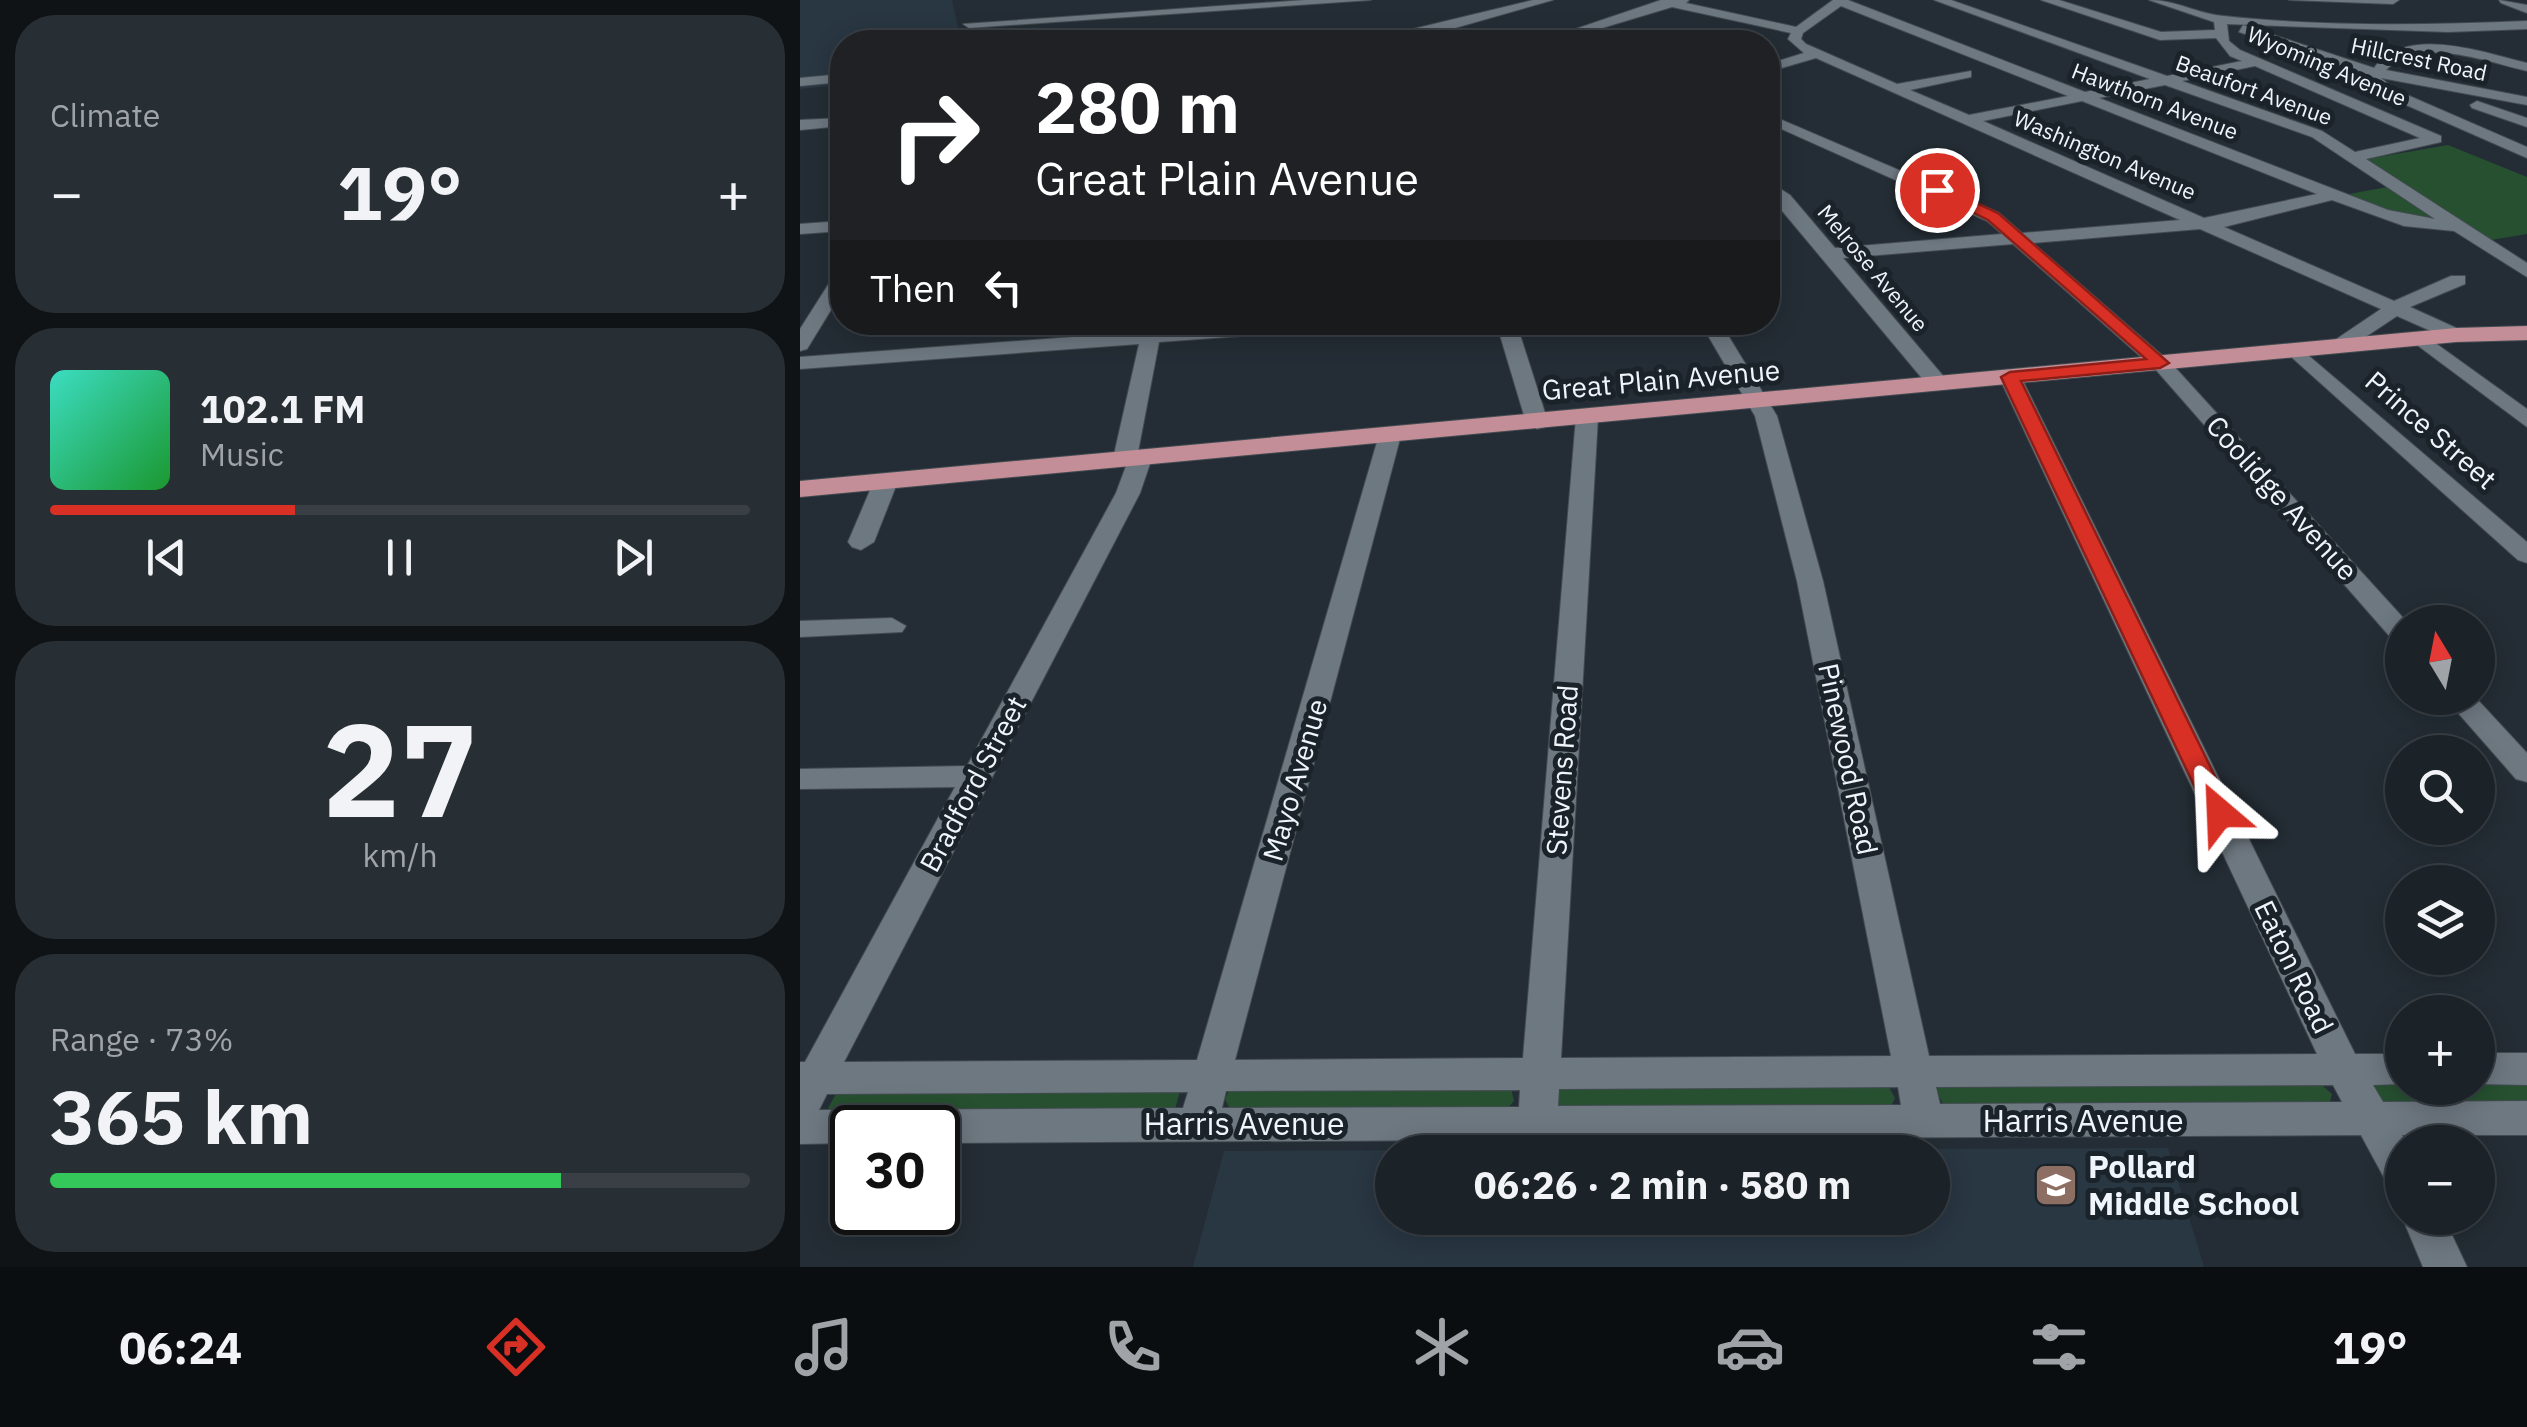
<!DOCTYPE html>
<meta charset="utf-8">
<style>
:root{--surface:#1b2228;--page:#282f34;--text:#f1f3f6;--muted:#a0a4a8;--line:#393f45;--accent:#d93025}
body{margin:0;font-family:"IBM Plex Sans",sans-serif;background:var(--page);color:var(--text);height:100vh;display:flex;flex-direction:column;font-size:38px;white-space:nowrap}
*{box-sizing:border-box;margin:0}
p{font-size:32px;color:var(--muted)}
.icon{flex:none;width:55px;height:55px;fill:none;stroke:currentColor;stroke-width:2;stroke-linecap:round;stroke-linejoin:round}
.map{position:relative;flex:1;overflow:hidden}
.side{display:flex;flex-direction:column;gap:15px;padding:15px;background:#0f1316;width:800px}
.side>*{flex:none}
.top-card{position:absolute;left:30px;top:30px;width:950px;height:305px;border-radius:40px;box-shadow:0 5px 25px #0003,0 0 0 2px var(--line);background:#202124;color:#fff;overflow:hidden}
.needle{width:65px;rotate:350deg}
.tools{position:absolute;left:1585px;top:605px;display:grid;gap:20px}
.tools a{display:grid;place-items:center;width:110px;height:110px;border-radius:50%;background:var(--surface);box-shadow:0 5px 25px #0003,0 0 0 2px var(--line);font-size:50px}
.speed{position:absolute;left:30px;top:1105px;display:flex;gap:20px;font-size:50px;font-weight:700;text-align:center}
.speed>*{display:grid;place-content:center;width:130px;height:130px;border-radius:50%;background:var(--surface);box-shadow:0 5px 25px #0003,0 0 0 2px var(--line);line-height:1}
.speed .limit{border:5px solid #111;border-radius:15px;background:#fff;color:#111}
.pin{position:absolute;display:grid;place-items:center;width:85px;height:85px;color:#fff;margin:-42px;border:5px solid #fff;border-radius:50%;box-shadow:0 2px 10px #0007}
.me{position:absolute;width:110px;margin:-55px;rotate:334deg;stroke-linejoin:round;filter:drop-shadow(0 0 8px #0008)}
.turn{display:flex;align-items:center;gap:35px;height:210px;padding:0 40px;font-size:45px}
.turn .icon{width:130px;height:130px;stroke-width:2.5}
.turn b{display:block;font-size:70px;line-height:85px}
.then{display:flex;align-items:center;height:95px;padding:0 40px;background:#0003;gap:20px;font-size:38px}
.big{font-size:75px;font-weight:700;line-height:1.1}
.side .card{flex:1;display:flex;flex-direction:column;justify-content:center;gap:15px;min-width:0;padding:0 35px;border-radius:40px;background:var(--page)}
.side .dial{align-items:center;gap:0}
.dial b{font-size:130px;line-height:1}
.song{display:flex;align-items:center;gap:30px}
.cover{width:120px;height:120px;border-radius:15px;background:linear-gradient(135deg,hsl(170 70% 55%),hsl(130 70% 35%))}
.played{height:10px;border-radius:5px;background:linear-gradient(90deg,var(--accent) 35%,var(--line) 35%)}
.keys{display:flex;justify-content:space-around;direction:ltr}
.heat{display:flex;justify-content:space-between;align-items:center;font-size:55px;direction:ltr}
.charge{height:15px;border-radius:8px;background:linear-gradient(90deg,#34c759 73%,var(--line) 0)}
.trip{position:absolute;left:575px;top:1135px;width:575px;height:100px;border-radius:50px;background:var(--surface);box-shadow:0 5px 25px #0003,0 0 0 2px var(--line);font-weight:700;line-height:100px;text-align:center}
.tab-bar{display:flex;height:160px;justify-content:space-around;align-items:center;background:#0b0e10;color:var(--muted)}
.tab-bar .icon{width:70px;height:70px}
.tab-bar .current{color:var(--accent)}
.tab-bar b{font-size:45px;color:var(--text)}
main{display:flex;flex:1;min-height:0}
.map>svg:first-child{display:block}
.built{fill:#293743;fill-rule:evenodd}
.green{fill:#265030}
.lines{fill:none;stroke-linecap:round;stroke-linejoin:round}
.minor-casing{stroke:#434b51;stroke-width:2}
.major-casing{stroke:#434b51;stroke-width:2}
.minor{fill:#6e7881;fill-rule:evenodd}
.major{fill:#c38e97;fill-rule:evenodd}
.route{fill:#d93025;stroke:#8d1f18;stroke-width:2.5}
.labels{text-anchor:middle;stroke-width:10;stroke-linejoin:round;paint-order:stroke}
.far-street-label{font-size:22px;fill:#eff5fa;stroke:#1b232a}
.street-label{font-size:28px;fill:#eff5fa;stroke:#1b232a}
.near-street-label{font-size:32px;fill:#eff5fa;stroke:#1b232a}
.near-poi-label{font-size:32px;font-weight:bold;fill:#eff5fa;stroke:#1b232a;text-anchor:start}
</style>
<main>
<section class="side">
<div class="card"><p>Climate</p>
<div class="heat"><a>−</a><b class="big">19°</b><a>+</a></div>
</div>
<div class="card">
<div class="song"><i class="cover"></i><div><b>102.1 FM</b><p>Music</p></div></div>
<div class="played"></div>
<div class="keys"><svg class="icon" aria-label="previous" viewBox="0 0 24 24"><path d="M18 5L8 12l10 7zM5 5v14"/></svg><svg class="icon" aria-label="pause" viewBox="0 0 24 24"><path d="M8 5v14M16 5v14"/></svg><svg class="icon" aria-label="next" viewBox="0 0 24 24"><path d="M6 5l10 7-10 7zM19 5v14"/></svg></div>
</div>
<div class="card dial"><b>27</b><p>km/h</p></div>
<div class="card"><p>Range · 73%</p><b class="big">365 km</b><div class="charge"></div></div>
</section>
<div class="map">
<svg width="1727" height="1267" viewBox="0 0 1727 1267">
<rect width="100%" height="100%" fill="#242d35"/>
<path class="built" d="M0,0H152L161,42H42V85L0,89Z
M1368,1148L1404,1267H393L424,1151ZM592,1152H1132V1218H592Z"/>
<path class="green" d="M1648,145L1727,177V234L1691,240L1567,159Z
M1587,187L1592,190L1645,222L1611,220L1544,195Z
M1678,1079H1727V1107L1583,1105L1570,1082L1602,1080V1088H1678Z
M1517,1081L1532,1094L1529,1106L1143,1104L1136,1090L1142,1084Z
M760,1087H1089L1095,1098L1090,1108H761L755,1101Z
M711,1088L714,1101L704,1112L431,1111L425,1099L429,1090Z
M380,1091L375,1109L30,1111L28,1108L36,1094Z"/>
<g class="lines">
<g class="minor-casing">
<path id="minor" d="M505,0H571L169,28L163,24Z
M733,0H753L613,40L559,42Z
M861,0H889L886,3L996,27L1033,0H1048L1285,92L1350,79L1134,0H1151L1367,76L1442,61L1430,56L1416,38L1360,40L1241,0H1259L1361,32L1415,30L1414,22L1349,0C1376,0 1398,14 1424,16C1523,27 1628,25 1727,21V29L1648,32L1427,24L1429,41L1440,50L1641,136V142L1566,159L1727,263V277L1654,231L1604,226L1532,200L1424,227L1594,301L1651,276H1665V284L1610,307L1663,331V339H1649L1597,316L1546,350H1532V342L1581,309L1400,229L1233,243L1371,363L1607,622H1602V641L1592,639L1357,371L1213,244L1043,258L1150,384L1147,389H1131L968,194V181L990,195L1035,248L1202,234L1187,221L968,123V114L1199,213L1222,233L1380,220L1016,58L968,72V64L1004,53L988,39L991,33L872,7L799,29L839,42L785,34L755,42H737ZM1041,6L1268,96L1169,115L1110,90L1171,77V71L1097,84L1006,44L1001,39L1003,33ZM1455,66L1620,138L1555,152L1522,131L1382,81ZM1365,85L1512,137L1635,219L1588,210L1299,98ZM1282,101L1517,194L1404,218L1183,121Z
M1489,0H1599L1593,4Z
M1699,0L1727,5V13L1701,3Z
M1443,25L1574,68C1606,24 1684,53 1727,63V71C1687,62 1619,35 1586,70L1727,97V105L1581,78L1598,91L1727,147V158L1588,97L1568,82L1569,75L1439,32Z
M409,37L501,38L507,42H404Z
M42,74V82L0,86V78Z
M1677,101L1727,118V127L1672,108L1670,105Z
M42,118V126L0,130V120Z
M42,221V231L0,234V224Z
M42,272V292L7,349L0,351V329L35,274Z
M343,322H363L362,330L464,322H561L551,328L359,342L338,452L352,458L340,493L44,1062L397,1060L579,435L590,428L601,435L435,1060L723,1058L776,417L787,410L798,417L761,1058L1091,1056L997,581L955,416L900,322H920L977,416L1023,581L1129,1056L1517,1054L1199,377L1210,371L1221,377L1555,1054H1602V1084L1573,1085L1583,1102L1727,1101V1135H1602L1606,1142H1602V1190L1588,1185L1561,1135L138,1143V1128H52V1143L0,1144V1062H5L155,787L0,789V769L167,766L316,493L326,466L313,459L339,344L0,369V357L341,332ZM1533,1085L1542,1102L1140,1104L1136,1087ZM1098,1087L1101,1105L758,1106L759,1089ZM720,1090L719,1107L422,1108L426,1091ZM388,1092L383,1108L19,1110L27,1094Z
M696,322H716L748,422L745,427L737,429L726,422Z
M1620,332L1727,409V427L1613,342V334Z
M1495,344L1727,542V563L1718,560L1488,354V346Z
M86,474L98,481L74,542L61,550L52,547L48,542L74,481Z
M92,618L106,626L102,632L0,637V621Z
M1645,698H1676L1727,753V782L1716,779Z
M1678,1053H1727V1085L1678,1084Z
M1602,1217L1644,1218L1667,1267H1623Z"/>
</g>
<g class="major-casing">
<path id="major" d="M1727,326V340L1656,342L0,497V481L1656,328Z"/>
</g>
<use href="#minor" class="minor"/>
<use href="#major" class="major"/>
</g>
<path class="route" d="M1132,187H1142L1198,213L1369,363L1360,368L1221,381L1433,813L1430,819L1420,822L1407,813L1201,377L1210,372L1346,359L1188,220L1132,192Z"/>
<defs>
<g id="school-square" transform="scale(2.25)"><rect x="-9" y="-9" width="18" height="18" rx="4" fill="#8d6e63" stroke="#1b232a"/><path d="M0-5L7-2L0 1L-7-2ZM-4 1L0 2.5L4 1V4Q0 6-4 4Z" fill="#fff"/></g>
</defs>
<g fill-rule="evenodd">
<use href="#school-square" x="1256" y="1185"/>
</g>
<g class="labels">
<g class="far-street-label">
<text transform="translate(1619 59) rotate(12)" y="8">Hillcrest Road</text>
<text transform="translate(1527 66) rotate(23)" y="8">Wyoming Avenue</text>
<text transform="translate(1454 90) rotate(20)" y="8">Beaufort Avenue</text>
<text transform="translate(1355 101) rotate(21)" y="8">Hawthorn Avenue</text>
<text transform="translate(1305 155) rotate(23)" y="8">Washington Avenue</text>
<text transform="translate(1073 268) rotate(50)" y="8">Melrose Avenue</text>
</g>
<g class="street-label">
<text transform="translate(861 380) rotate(-5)" y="10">Great Plain Avenue</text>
<text transform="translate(1631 430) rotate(41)" y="10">Prince Street</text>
<text transform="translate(1482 498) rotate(48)" y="10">Coolidge Avenue</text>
<text transform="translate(1048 759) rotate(78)" y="10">Pinewood Road</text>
<text transform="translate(762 770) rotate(-86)" y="10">Stevens Road</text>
<text transform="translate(495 780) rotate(-74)" y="10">Mayo Avenue</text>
<text transform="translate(173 784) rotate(-62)" y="10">Bradford Street</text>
<text transform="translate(1494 967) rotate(64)" y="10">Eaton Road</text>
</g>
<g class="near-street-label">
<text x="1283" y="1132">Harris Avenue</text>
<text x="444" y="1135">Harris Avenue</text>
</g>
<g class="near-poi-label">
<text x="1288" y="1178">Pollard<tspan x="1288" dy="37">Middle School</tspan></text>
</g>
</g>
</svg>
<div class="tools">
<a><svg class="needle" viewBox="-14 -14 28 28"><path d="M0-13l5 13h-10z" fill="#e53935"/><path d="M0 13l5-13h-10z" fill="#a0a4a8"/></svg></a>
<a><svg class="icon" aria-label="search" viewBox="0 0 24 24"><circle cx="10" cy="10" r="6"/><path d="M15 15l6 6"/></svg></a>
<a><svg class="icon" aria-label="layers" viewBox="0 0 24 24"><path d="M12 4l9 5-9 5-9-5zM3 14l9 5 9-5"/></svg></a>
<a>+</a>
<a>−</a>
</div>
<div class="speed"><div class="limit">30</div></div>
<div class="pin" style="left:1137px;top:190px;background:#d93025"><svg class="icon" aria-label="arrive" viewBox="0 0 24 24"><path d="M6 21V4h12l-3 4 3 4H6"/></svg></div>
<svg class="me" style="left:1420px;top:813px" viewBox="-20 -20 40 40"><path d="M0-17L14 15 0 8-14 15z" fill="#d93025" stroke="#fff" stroke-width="4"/></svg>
<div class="trip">06:26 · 2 min · 580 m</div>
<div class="top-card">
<div class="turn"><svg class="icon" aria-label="right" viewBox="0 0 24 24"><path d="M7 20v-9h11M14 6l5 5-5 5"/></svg><div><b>280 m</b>Great Plain Avenue</div></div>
<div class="then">Then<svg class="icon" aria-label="left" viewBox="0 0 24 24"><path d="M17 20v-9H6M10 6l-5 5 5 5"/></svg></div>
</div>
</div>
</main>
<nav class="tab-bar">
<b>06:24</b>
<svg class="icon current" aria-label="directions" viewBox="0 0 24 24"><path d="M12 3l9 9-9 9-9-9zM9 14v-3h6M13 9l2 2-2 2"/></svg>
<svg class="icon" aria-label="music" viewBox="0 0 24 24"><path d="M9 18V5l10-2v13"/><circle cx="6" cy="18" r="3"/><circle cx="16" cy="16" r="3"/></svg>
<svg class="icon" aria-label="phone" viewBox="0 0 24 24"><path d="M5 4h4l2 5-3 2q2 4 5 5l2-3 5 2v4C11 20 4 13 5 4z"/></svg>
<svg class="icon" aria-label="climate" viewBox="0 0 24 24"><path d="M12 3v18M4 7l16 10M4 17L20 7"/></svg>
<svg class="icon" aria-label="car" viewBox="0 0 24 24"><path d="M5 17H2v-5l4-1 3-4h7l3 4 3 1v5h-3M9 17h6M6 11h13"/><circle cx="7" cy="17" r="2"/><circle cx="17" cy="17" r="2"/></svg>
<svg class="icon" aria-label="filters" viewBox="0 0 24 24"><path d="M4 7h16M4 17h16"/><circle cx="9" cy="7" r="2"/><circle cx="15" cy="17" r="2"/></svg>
<b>19°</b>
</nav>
